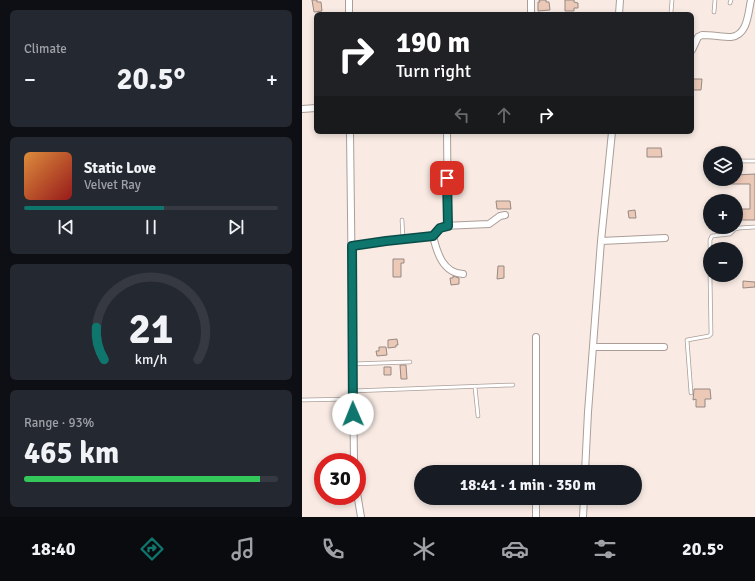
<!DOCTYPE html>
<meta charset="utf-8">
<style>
:root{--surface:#171b24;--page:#242831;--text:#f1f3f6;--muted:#9ea1a6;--line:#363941;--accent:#0f766e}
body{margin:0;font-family:Signika,sans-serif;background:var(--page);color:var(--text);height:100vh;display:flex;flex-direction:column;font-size:15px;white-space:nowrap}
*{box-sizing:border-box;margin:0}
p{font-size:13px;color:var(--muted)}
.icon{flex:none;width:22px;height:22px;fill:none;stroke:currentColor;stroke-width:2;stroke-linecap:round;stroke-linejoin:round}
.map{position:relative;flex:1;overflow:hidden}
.details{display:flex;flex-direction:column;gap:10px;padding:10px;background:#0d0f14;width:302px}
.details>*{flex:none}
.banner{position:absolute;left:12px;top:12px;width:380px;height:122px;border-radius:6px;box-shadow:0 2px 6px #0003;background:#202124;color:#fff;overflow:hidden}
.fabs{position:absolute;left:401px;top:146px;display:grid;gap:8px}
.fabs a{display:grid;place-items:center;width:40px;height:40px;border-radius:50%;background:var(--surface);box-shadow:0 2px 6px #0003;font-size:20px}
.speed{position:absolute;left:12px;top:453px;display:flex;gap:8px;font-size:20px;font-weight:700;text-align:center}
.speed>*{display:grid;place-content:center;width:52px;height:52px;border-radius:50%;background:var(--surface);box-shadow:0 2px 6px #0003;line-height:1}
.speed .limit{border:6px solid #d22;background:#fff;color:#111}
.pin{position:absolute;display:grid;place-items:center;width:34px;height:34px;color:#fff;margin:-17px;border-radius:8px;box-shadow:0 2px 6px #0006}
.me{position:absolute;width:44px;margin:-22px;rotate:359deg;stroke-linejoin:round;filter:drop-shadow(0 0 3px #0008)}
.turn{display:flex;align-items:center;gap:14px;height:84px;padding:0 16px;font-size:18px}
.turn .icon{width:52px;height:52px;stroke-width:2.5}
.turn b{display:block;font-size:28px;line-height:34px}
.lanes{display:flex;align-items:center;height:38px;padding:0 16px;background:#0003;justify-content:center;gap:20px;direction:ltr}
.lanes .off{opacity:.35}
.big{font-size:30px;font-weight:800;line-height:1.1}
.details .tile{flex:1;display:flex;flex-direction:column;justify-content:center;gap:6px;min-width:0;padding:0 14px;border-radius:6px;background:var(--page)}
.details .dial{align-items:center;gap:0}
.dial svg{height:104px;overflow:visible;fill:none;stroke:var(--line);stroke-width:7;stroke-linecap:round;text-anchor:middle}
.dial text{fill:var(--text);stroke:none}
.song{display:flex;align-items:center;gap:12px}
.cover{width:48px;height:48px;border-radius:6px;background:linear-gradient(135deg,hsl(30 70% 55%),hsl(0 70% 35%))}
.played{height:4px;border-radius:2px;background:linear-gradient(90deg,var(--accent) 55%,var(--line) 55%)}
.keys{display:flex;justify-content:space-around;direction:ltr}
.heat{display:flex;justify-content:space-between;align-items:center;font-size:22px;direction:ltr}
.charge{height:6px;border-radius:3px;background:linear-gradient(90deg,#34c759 93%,var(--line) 0)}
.trip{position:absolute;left:112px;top:465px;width:228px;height:40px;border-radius:20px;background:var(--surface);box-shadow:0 2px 6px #0003;font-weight:800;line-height:40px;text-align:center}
.menu{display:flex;height:64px;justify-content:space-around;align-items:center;background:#090b0e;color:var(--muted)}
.menu .icon{width:28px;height:28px}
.menu .current{color:var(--accent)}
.menu b{font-size:18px;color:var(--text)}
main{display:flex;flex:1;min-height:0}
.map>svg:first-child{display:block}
.building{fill:#ecc8b7;stroke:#968983}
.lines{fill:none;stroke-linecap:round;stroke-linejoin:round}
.lane-casing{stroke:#ab9e98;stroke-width:4.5}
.street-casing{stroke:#ab9e98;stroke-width:8}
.lane{stroke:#fff;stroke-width:3}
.street{stroke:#fff;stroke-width:6}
.route-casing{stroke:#0a4d48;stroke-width:10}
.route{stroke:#0f766e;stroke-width:7}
</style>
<main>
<section class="details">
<div class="tile"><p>Climate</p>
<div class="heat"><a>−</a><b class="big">20.5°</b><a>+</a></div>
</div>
<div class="tile">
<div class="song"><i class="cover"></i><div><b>Static Love</b><p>Velvet Ray</p></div></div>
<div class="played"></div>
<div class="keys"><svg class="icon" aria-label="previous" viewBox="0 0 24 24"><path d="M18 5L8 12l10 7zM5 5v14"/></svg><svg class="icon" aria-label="pause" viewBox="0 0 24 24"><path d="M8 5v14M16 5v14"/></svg><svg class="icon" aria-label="next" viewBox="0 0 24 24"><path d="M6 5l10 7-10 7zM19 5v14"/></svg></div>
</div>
<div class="tile dial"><svg viewBox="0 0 100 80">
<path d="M14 69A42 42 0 1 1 86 69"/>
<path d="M14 69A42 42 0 0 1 8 44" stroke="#0f766e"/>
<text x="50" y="56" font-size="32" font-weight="700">21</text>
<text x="50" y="72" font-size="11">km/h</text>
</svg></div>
<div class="tile"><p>Range · 93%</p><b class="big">465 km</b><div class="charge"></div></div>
</section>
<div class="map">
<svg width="453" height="517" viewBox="0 0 453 517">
<rect width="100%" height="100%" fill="#f9ebe4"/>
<path class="building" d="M10,0H15V2H19L20,11L12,12Z
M237,0H244V2H247L248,10L236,11V2H238Z
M263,0H272V2L276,3V8H272V11H263Z
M390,79H400L399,90H390Z
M345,148H359L360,157H345Z
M453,174V220H434V209H448V184H428V179H434V175Z
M194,201H208L209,209H195Z
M333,210L334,218H327L326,211Z
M91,259H102V263H99V277H91Z
M196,266H202V278L195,279Z
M151,276L157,278V284L149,285L148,278H151Z
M441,281L453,282V287L441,288Z
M95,339L96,345H94V347L86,348V340Z
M77,347H84L85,355L75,356L74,351H77Z
M98,365H104L105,379H99Z
M82,367H89V375H82Z
M392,389H408L409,399H403V407H394V399L391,400Z"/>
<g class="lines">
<g class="lane-casing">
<path id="lane" d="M428,3L429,0
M412,12L413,0
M369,13L370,0
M434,161H453
M100,220L101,239
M408,264V240L410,236L428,234L433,229L437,228L453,227
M50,364L108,362
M173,387L176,416
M50,391L211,385
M389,393L385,340L407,336L409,334L408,275
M0,400L50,399"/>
</g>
<g class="street-casing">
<path id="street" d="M47,0V14
M229,0V14
M317,14L318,0
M390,50L396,37L400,35C410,35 420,37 429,37C446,35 446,13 449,0
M0,109L14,108
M48,132L52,462
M145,132L146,226
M131,236C135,253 141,273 161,274
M299,241L363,238
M50,246L84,241L131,236L141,226L187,224L198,216L203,215
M291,347H362
M234,472V337
M283,472L286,412L299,241L310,132
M55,493L59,517
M234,517V498
M281,517L282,498"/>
</g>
<use href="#lane" class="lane"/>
<use href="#street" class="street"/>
</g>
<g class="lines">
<g class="route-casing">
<path id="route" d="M51,414L50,246L84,241L131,236L138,228L146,226L145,178"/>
</g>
<use href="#route" class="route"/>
</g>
</svg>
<div class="fabs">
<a><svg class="icon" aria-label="layers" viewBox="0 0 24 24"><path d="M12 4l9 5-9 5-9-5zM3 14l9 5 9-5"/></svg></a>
<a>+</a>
<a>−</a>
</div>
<div class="speed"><div class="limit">30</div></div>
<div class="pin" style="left:145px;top:178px;background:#d93025"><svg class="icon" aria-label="arrive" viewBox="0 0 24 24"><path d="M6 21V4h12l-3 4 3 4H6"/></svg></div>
<svg class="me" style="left:51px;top:414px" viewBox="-20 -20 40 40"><circle r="19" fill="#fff"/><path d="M0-13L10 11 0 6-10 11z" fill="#0f766e"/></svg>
<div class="trip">18:41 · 1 min · 350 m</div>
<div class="banner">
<div class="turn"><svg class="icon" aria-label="right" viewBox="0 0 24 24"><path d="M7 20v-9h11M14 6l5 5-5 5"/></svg><div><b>190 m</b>Turn right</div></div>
<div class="lanes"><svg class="icon off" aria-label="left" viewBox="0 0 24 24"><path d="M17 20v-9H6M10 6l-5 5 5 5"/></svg><svg class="icon off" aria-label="ahead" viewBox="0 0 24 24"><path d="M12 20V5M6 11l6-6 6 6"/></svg><svg class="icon" aria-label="right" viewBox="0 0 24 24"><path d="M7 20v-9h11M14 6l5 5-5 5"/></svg></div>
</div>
</div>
</main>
<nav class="menu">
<b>18:40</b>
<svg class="icon current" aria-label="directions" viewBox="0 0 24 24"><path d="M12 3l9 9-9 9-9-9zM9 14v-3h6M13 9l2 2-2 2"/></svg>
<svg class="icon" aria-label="music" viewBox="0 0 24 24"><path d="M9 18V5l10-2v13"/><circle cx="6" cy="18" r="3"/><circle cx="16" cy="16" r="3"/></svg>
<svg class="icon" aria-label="phone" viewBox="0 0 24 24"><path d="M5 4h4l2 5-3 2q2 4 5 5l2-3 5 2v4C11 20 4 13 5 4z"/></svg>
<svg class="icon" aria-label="climate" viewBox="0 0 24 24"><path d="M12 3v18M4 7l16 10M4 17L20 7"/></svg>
<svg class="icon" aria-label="car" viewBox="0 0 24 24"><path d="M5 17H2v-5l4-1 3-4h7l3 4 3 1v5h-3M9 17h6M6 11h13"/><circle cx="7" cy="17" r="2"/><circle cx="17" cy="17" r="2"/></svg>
<svg class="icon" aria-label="filters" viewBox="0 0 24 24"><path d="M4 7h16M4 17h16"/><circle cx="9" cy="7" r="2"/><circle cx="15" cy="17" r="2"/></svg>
<b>20.5°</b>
</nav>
